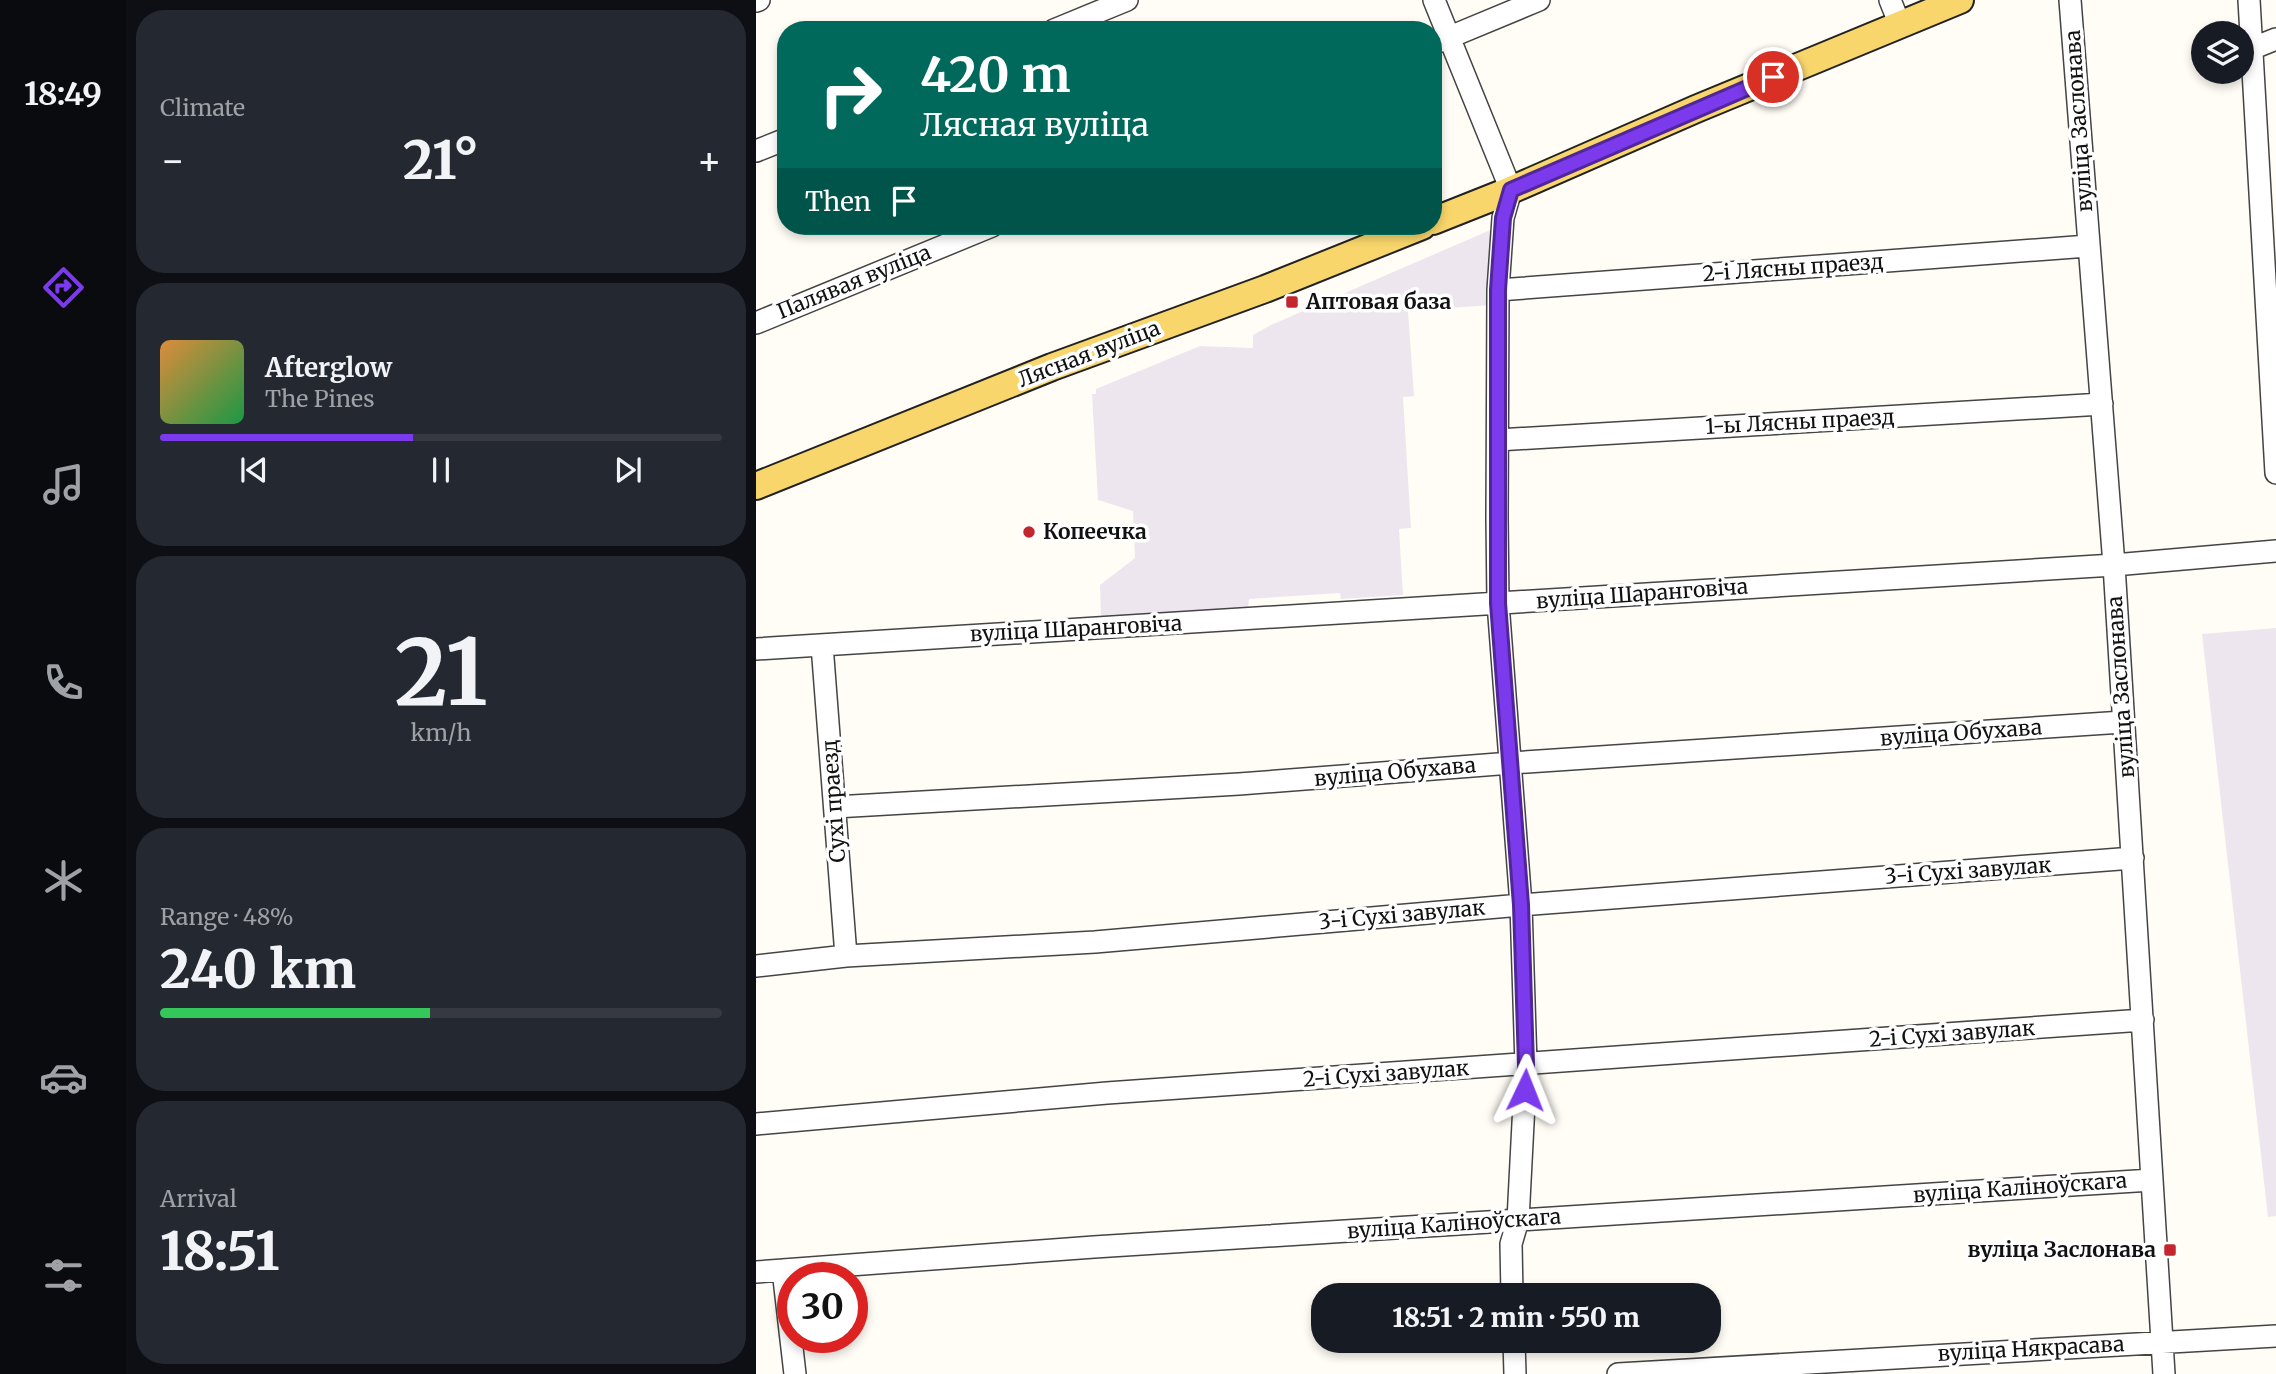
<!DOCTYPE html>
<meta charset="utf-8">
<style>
:root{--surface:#171b24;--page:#242831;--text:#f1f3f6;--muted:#9ea1a6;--line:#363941;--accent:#7c3aed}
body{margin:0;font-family:Merriweather,serif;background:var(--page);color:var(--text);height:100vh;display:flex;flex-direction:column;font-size:26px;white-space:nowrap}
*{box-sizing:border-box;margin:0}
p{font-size:23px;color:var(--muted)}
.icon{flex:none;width:38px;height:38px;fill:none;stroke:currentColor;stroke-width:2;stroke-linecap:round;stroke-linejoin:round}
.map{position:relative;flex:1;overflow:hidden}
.panel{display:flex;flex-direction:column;gap:10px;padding:10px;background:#0d0f14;width:630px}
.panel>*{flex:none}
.top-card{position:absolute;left:21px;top:21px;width:665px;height:214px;border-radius:28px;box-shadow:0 4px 10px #0003;background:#00695c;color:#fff;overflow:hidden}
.fabs{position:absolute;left:1435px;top:21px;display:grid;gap:14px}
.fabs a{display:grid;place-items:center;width:63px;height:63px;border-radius:50%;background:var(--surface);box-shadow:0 4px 10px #0003;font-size:35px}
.speed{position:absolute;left:21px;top:1262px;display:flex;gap:14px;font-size:35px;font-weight:700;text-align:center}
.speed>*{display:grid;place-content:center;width:91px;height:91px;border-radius:50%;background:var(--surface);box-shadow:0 4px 10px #0003;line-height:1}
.speed .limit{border:10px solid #d22;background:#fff;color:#111}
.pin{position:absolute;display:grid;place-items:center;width:60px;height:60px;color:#fff;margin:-30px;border:4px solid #fff;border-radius:50%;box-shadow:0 2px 7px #0007}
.me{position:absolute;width:77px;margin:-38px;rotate:2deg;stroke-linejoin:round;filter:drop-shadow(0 0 5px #0008)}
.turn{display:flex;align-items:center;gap:24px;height:147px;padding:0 28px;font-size:32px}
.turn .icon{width:91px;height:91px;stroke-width:2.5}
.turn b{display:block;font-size:49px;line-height:60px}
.then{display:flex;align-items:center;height:66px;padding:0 28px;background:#0003;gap:14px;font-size:26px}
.big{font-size:52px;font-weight:800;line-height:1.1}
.panel .tile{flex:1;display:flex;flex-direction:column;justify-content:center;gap:10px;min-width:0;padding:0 24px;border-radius:28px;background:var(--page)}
.panel .dial{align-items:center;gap:0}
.dial b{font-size:91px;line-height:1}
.song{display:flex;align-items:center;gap:21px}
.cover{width:84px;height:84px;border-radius:10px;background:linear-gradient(135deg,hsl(30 70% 55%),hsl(140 70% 35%))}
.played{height:7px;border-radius:4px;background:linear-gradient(90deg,var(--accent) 45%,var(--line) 45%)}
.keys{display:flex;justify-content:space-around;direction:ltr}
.heat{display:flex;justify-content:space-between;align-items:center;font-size:38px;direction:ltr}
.charge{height:10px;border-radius:5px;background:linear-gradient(90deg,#34c759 48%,var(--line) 0)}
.trip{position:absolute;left:555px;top:1283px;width:410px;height:70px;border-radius:28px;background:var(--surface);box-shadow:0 4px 10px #0003;font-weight:800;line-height:70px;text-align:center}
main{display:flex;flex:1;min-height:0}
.tabs{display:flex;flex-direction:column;width:126px;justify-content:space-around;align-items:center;background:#090b0e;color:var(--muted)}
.tabs .icon{width:49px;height:49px}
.tabs .current{color:var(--accent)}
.tabs b{font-size:32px;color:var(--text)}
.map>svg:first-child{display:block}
.industrial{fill:#eee6ef}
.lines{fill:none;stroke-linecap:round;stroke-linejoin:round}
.minor-casing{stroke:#444;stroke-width:24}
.major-casing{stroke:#222;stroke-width:30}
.minor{stroke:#fff;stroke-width:21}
.major{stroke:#f9d66b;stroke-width:26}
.route-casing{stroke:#51269a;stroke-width:18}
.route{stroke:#7c3aed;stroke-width:12}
.poi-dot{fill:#c4262e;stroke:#fff;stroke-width:2.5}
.labels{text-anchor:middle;stroke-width:7;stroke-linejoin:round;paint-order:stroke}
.street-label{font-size:21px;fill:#111;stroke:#fff}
.poi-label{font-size:21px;font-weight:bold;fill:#111;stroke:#fff;text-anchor:start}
</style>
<main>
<nav class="tabs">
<b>18:49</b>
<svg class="icon current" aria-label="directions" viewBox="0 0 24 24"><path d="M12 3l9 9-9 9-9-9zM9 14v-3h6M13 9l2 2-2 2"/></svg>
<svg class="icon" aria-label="music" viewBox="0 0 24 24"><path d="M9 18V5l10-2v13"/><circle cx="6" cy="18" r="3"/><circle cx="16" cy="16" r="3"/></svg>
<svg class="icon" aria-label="phone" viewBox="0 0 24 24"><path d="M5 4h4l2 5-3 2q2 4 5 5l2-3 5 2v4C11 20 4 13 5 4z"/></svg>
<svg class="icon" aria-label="climate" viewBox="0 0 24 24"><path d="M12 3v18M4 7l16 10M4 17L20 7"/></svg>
<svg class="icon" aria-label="car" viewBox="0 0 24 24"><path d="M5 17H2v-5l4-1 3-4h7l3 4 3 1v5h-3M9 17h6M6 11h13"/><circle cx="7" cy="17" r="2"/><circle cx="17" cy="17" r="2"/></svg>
<svg class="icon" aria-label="filters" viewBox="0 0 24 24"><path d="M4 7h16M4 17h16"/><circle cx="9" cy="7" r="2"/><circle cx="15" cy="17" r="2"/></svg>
</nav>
<section class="panel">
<div class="tile"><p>Climate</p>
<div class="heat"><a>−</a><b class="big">21°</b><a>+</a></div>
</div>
<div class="tile">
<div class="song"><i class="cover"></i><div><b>Afterglow</b><p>The Pines</p></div></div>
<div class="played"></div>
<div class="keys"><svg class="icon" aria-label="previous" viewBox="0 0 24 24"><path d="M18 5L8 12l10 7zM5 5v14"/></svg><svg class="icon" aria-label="pause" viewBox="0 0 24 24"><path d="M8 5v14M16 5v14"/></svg><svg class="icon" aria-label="next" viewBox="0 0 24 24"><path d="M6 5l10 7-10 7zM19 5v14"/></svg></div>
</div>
<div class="tile dial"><b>21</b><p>km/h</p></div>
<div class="tile"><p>Range · 48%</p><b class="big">240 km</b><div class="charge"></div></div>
<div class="tile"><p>Arrival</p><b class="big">18:51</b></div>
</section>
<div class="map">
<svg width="1520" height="1374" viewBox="0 0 1520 1374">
<rect width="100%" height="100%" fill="#fffdf5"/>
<path class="industrial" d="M739,228L736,305L652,311L658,396L647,397L655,528L643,529L647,595L585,599L584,593L493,599L492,608L345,620L344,585L379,558L377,511L342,500L336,394H340V389L444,346L497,348V335L515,325Z
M1520,628V1216L1512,1217L1446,634Z"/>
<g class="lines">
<g class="minor-casing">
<path id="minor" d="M678,0L755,190L747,218L742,290L741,518L742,603L765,905L770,1065L762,1220L755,1244L756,1295
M1134,0L1144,25
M1314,0L1358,565L1408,1374
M1493,0L1520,473
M0,1L3,0
M298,30L371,0
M677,44L783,0
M1495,49L1520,39
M0,151L30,139
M742,290L1332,246
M0,323L236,226
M742,440L1346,404
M66,645L90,956
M0,649L1358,565L1520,551
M79,807L483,784L755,763L1367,722
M0,966L90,956L339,942L765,905L1377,858
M0,1124L351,1093L1387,1020
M27,1270L39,1374
M0,1272L338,1247L1396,1180
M758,1340L759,1374
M862,1374L1520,1336"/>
</g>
<g class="major-casing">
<path id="major" d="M677,221L755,190L940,109L1204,0
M0,486L296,367L509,289L666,226"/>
</g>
<use href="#minor" class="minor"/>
<use href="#major" class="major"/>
</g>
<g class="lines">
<g class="route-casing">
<path id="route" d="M769,1090L770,1065L765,905L742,603V290L747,218L755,190L1017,77"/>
</g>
<use href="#route" class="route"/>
</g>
<g class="poi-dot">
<rect x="529" y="295" width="14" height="14" rx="3.5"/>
<circle cx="273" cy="532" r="7"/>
<rect x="1407" y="1243" width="14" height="14" rx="3.5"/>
</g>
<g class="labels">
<g class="street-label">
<text transform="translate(1323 121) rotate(-94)" y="7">вуліца Заслонава</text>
<text transform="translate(1037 268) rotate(-4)" y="7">2-і Лясны праезд</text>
<text transform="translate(98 282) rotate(-22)" y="7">Палявая вуліца</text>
<text transform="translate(333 354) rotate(-21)" y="7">Лясная вуліца</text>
<text transform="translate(1044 422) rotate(-3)" y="7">1-ы Лясны праезд</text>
<text transform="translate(886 594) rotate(-4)" y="7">вуліца Шаранговіча</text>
<text transform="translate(320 629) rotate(-3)" y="7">вуліца Шаранговіча</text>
<text transform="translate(1365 687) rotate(-94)" y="7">вуліца Заслонава</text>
<text transform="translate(1205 733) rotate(-4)" y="7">вуліца Обухава</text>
<text transform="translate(639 772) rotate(-5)" y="7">вуліца Обухава</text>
<text transform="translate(78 801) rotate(-94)" y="7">Сухі праезд</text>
<text transform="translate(1212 871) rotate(-4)" y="7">3-і Сухі завулак</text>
<text transform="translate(646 915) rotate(-5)" y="7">3-і Сухі завулак</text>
<text transform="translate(1196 1034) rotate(-4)" y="7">2-і Сухі завулак</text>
<text transform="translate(630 1074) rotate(-4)" y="7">2-і Сухі завулак</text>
<text transform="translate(1264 1188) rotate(-4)" y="7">вуліца Каліноўскага</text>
<text transform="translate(698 1224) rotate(-4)" y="7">вуліца Каліноўскага</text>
<text transform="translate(1275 1349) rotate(-3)" y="7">вуліца Някрасава</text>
</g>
<g class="poi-label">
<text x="550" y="309">Аптовая база</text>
<text x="287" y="539">Копеечка</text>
<text x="1400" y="1257" text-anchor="end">вуліца Заслонава</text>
</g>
</g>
</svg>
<div class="fabs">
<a><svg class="icon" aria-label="layers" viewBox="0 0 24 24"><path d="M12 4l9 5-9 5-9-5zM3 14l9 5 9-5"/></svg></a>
</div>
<div class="speed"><div class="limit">30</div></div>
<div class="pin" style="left:1017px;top:77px;background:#d93025"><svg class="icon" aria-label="arrive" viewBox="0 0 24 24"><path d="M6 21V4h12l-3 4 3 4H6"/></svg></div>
<svg class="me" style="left:769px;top:1090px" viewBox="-20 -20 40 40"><path d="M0-17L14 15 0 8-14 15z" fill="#7c3aed" stroke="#fff" stroke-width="4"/></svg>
<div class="trip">18:51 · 2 min · 550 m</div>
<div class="top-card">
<div class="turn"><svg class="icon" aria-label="right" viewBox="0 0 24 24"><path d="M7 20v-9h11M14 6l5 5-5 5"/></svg><div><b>420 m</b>Лясная вуліца</div></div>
<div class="then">Then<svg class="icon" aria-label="arrive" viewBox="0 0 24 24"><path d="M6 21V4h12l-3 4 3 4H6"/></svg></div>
</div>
</div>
</main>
